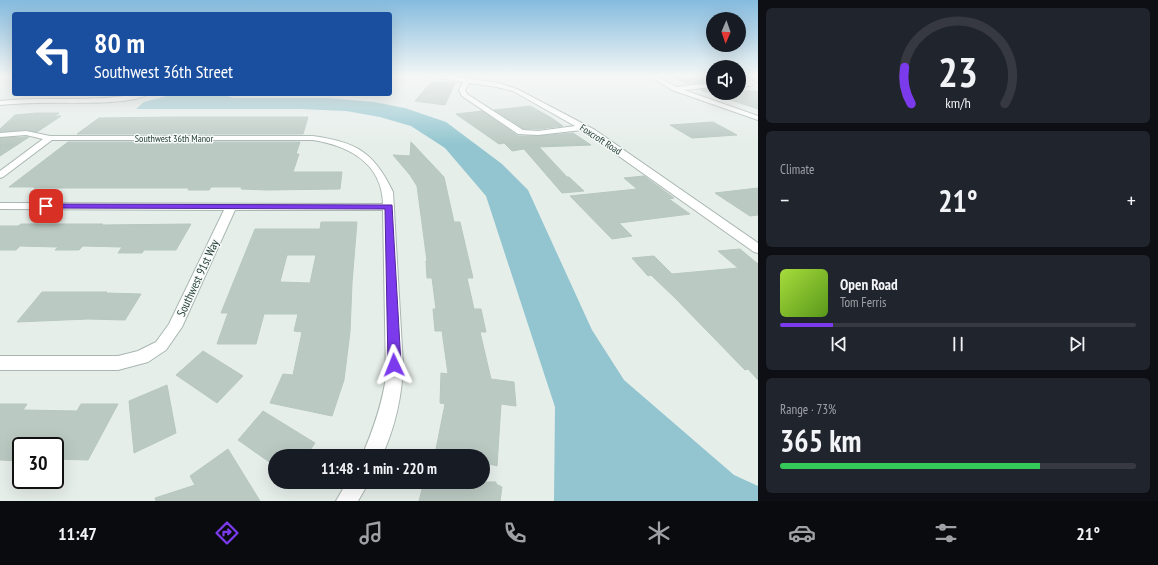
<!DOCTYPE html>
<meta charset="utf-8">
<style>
:root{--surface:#171b24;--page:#20242c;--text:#f1f3f6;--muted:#9ea1a6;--line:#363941;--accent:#7c3aed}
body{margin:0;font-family:"PT Sans Narrow",sans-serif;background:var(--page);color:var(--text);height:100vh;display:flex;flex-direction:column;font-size:15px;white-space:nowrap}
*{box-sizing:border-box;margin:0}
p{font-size:13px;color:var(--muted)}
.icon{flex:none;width:22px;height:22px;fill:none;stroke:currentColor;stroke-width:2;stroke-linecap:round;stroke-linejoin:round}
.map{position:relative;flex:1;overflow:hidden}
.drawer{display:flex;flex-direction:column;gap:8px;padding:8px;background:#0d0f14;width:400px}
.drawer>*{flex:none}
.guide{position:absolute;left:12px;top:12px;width:380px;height:84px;border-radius:4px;box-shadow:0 4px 16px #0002;background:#1a4fa0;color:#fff;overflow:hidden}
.needle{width:26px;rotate:182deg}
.fabs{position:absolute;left:706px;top:12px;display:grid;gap:8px}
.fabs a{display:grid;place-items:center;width:40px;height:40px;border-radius:50%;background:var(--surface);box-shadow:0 4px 16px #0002;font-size:20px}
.speed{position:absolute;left:12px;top:437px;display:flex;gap:8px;font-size:20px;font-weight:700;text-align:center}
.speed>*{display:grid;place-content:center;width:52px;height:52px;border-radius:50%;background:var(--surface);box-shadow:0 4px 16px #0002;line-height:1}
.speed .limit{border:2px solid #111;border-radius:6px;background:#fff;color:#111}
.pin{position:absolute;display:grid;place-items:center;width:34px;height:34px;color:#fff;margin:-17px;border-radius:8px;box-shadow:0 2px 6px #0006}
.me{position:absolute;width:44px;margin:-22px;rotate:358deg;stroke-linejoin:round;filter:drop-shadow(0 0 3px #0008)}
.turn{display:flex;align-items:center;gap:14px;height:84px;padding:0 16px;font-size:18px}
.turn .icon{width:52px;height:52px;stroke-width:2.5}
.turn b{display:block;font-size:28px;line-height:34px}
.big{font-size:30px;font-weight:800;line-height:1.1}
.drawer .tile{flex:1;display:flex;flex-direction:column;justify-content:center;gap:6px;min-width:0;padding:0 14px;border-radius:6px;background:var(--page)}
.drawer .dial{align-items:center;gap:0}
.dial svg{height:104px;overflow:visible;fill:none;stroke:var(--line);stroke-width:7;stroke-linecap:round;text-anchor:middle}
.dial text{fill:var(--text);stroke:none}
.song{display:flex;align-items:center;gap:12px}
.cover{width:48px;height:48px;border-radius:6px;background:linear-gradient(135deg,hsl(80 70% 55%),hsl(90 70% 35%))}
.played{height:4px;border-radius:2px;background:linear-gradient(90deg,var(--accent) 15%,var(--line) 15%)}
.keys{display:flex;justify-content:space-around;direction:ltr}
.heat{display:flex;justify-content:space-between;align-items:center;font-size:22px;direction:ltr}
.charge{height:6px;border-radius:3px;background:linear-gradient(90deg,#34c759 73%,var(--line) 0)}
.trip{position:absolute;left:268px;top:449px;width:222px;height:40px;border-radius:20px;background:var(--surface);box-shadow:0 4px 16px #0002;font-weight:800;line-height:40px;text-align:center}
.dock{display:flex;height:64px;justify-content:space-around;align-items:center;background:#090b0e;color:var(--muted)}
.dock .icon{width:28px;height:28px}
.dock .on{color:var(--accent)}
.dock b{font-size:18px;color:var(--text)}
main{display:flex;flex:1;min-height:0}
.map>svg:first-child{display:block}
.water{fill:#92c5cf}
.building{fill:#bbc9c3;stroke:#b8c7c1;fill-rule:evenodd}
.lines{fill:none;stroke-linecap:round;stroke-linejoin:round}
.minor-casing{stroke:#a9b6b1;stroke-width:2}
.minor{fill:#fff;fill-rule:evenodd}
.route{fill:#7c3aed;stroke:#51269a}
.labels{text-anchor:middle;stroke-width:3;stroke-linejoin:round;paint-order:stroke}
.far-street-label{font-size:10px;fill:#263f38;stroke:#f6faf8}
.street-label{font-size:12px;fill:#263f38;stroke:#f6faf8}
</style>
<main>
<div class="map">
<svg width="758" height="501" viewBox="0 0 758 501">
<rect width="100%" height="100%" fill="#e6eeea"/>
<path class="water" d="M174,94H220L234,98H329L374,102L405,108L446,122L502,164L528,190L592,330L624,380L734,475L758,486V501H554L555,407L486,196L445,148L411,126L380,117L346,111L300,109H136L144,102Z"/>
<path class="building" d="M667,75H713V82L688,84Z
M432,81L455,83L445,105L415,101Z
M713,89V93H739V91H758V109L701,90Z
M530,106L550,117L563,126L538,129H523L494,110Z
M482,111L518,136H538L573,133L591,145L539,147L567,177H569L584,191L562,193L524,149L512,151L504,143L499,144L456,114Z
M36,113H59L54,116H61L37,132L26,130L0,132V129L15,115Z
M175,117H308L303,134H77L99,118Z
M713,122L737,135L692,138L670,125Z
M26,137H29L0,156V138Z
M68,142H300L296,154H299L293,172H342L340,189L267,190L241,189L242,187H211L209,190H188L189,188H34L36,187H9Z
M411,142L444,177L454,222H460L473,278H467L474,309H481L486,332H480L491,379L514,382L516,406L501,404L497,466L483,462V456H461L436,449L445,404L440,403L441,373L448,374L442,331H435L433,309H436L432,278H427L426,261H427L417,186L410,175L393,155L410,156Z
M644,176L674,198L669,199L690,214L619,223L632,236L612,239L570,196L637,189L624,178Z
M758,188V215L750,216L715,193Z
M321,222H357L352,283L350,332L344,380L332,416L270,403L283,374L293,375L302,332L294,331L298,314H264L256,344H217L228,313H221L255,229H320ZM287,255H316L310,283L280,282Z
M21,224H103L102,225L191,224L176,250H144L142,253H118L122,247L83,246L79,250H55L58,247L20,246L16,250H0V226H18Z
M740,249L758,264V380L748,369L745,370L675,298L651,275L648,276L632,258L654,256L672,274L738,268L718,251Z
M42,292H107L106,293L141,294L125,320L88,319L17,322Z
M203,351L243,376L217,403L176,375Z
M167,385L176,433L134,453L129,401Z
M0,404H27L23,410L77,411L81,404H118L88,460L55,459V446H21V461L0,460Z
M263,411L315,443L306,456H275V466L238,440Z
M228,449L260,501H156L155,498L195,485L190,476Z
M424,482H496V484L502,487L500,501H419Z"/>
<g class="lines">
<g class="minor-casing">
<path id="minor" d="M421,75L467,78L498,83L517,89L595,130L758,243V253L754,252L582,130L538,135L518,134L462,96L459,90L463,82ZM469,83L497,87L513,91L575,126L538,131L523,130L467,94L465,90Z
M648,75H656L676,87L713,83V87L684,90L758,116V120L672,90Z
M739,75C745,75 753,77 754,84L751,86H739V82H747Z
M135,94H148C132,106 60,102 37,103C25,103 12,104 0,105V101C45,96 91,103 135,94Z
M26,131L50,136H313C356,142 374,152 393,192L403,365C402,397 395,427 382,456H362C373,430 382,405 386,377L383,210H235L182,327L166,350L148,362L118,370H0V356H118L138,351L156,342L169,324L224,210L0,209V203L383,204C382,163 349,146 313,140H52L3,177L0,178V171L43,139L26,135L0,137V133Z
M347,482H369L358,501H336Z"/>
</g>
<use href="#minor" class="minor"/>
</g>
<linearGradient id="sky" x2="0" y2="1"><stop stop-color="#85bbde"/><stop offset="0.52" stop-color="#f4f7f6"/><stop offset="1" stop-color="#f4f7f6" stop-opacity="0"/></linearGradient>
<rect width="758" height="145" fill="url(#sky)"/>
<path class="route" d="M43,204L392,205L401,365L399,368L394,370L390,368L388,365L385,209L46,208L42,206Z"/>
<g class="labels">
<g class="far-street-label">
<text x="174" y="142">Southwest 36th Manor</text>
<text transform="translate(601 139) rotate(33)" y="4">Foxcroft Road</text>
</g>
<g class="street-label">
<text transform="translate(198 278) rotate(-65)" y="4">Southwest 91st Way</text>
</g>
</g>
</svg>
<div class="fabs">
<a><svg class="needle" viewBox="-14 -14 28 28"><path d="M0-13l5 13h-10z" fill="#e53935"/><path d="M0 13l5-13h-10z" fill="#9ea1a6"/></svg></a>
<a><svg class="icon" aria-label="sound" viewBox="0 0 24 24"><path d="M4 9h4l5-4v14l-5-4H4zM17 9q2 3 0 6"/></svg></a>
</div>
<div class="speed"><div class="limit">30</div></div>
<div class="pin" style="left:46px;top:206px;background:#d93025"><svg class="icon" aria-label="arrive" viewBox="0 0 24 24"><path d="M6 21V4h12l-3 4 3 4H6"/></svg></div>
<svg class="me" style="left:394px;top:365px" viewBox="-20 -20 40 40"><path d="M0-17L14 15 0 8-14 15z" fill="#7c3aed" stroke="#fff" stroke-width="4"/></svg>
<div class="trip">11:48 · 1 min · 220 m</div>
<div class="guide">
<div class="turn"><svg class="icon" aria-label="left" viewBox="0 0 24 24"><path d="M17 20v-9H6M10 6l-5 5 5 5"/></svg><div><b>80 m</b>Southwest 36th Street</div></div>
</div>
</div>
<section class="drawer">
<div class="tile dial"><svg viewBox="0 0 100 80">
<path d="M14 69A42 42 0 1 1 86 69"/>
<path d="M14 69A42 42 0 0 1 9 41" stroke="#7c3aed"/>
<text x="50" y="56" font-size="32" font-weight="700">23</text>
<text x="50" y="72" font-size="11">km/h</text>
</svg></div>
<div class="tile"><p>Climate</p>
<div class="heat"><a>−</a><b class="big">21°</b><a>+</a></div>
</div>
<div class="tile">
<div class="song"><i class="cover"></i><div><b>Open Road</b><p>Tom Ferris</p></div></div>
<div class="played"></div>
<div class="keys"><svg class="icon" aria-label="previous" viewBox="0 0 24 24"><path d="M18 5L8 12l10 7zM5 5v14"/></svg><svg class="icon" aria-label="pause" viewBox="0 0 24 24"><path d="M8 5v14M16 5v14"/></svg><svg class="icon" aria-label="next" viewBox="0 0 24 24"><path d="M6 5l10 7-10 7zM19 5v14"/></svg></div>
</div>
<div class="tile"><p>Range · 73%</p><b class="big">365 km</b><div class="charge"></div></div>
</section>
</main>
<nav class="dock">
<b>11:47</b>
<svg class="icon on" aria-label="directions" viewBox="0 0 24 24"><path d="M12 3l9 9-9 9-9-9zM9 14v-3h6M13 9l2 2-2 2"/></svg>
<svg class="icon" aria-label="music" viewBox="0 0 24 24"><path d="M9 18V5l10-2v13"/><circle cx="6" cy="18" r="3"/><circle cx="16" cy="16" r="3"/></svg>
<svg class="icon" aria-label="phone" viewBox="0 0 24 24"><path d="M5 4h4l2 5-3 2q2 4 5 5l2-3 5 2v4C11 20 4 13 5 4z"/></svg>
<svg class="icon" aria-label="climate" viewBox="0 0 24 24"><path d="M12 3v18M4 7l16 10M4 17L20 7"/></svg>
<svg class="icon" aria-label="car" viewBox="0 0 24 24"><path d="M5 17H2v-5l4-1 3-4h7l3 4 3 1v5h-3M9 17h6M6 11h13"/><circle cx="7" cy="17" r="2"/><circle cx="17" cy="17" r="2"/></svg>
<svg class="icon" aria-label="filters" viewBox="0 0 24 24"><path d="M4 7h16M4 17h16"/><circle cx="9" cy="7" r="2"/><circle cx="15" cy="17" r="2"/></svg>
<b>21°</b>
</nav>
